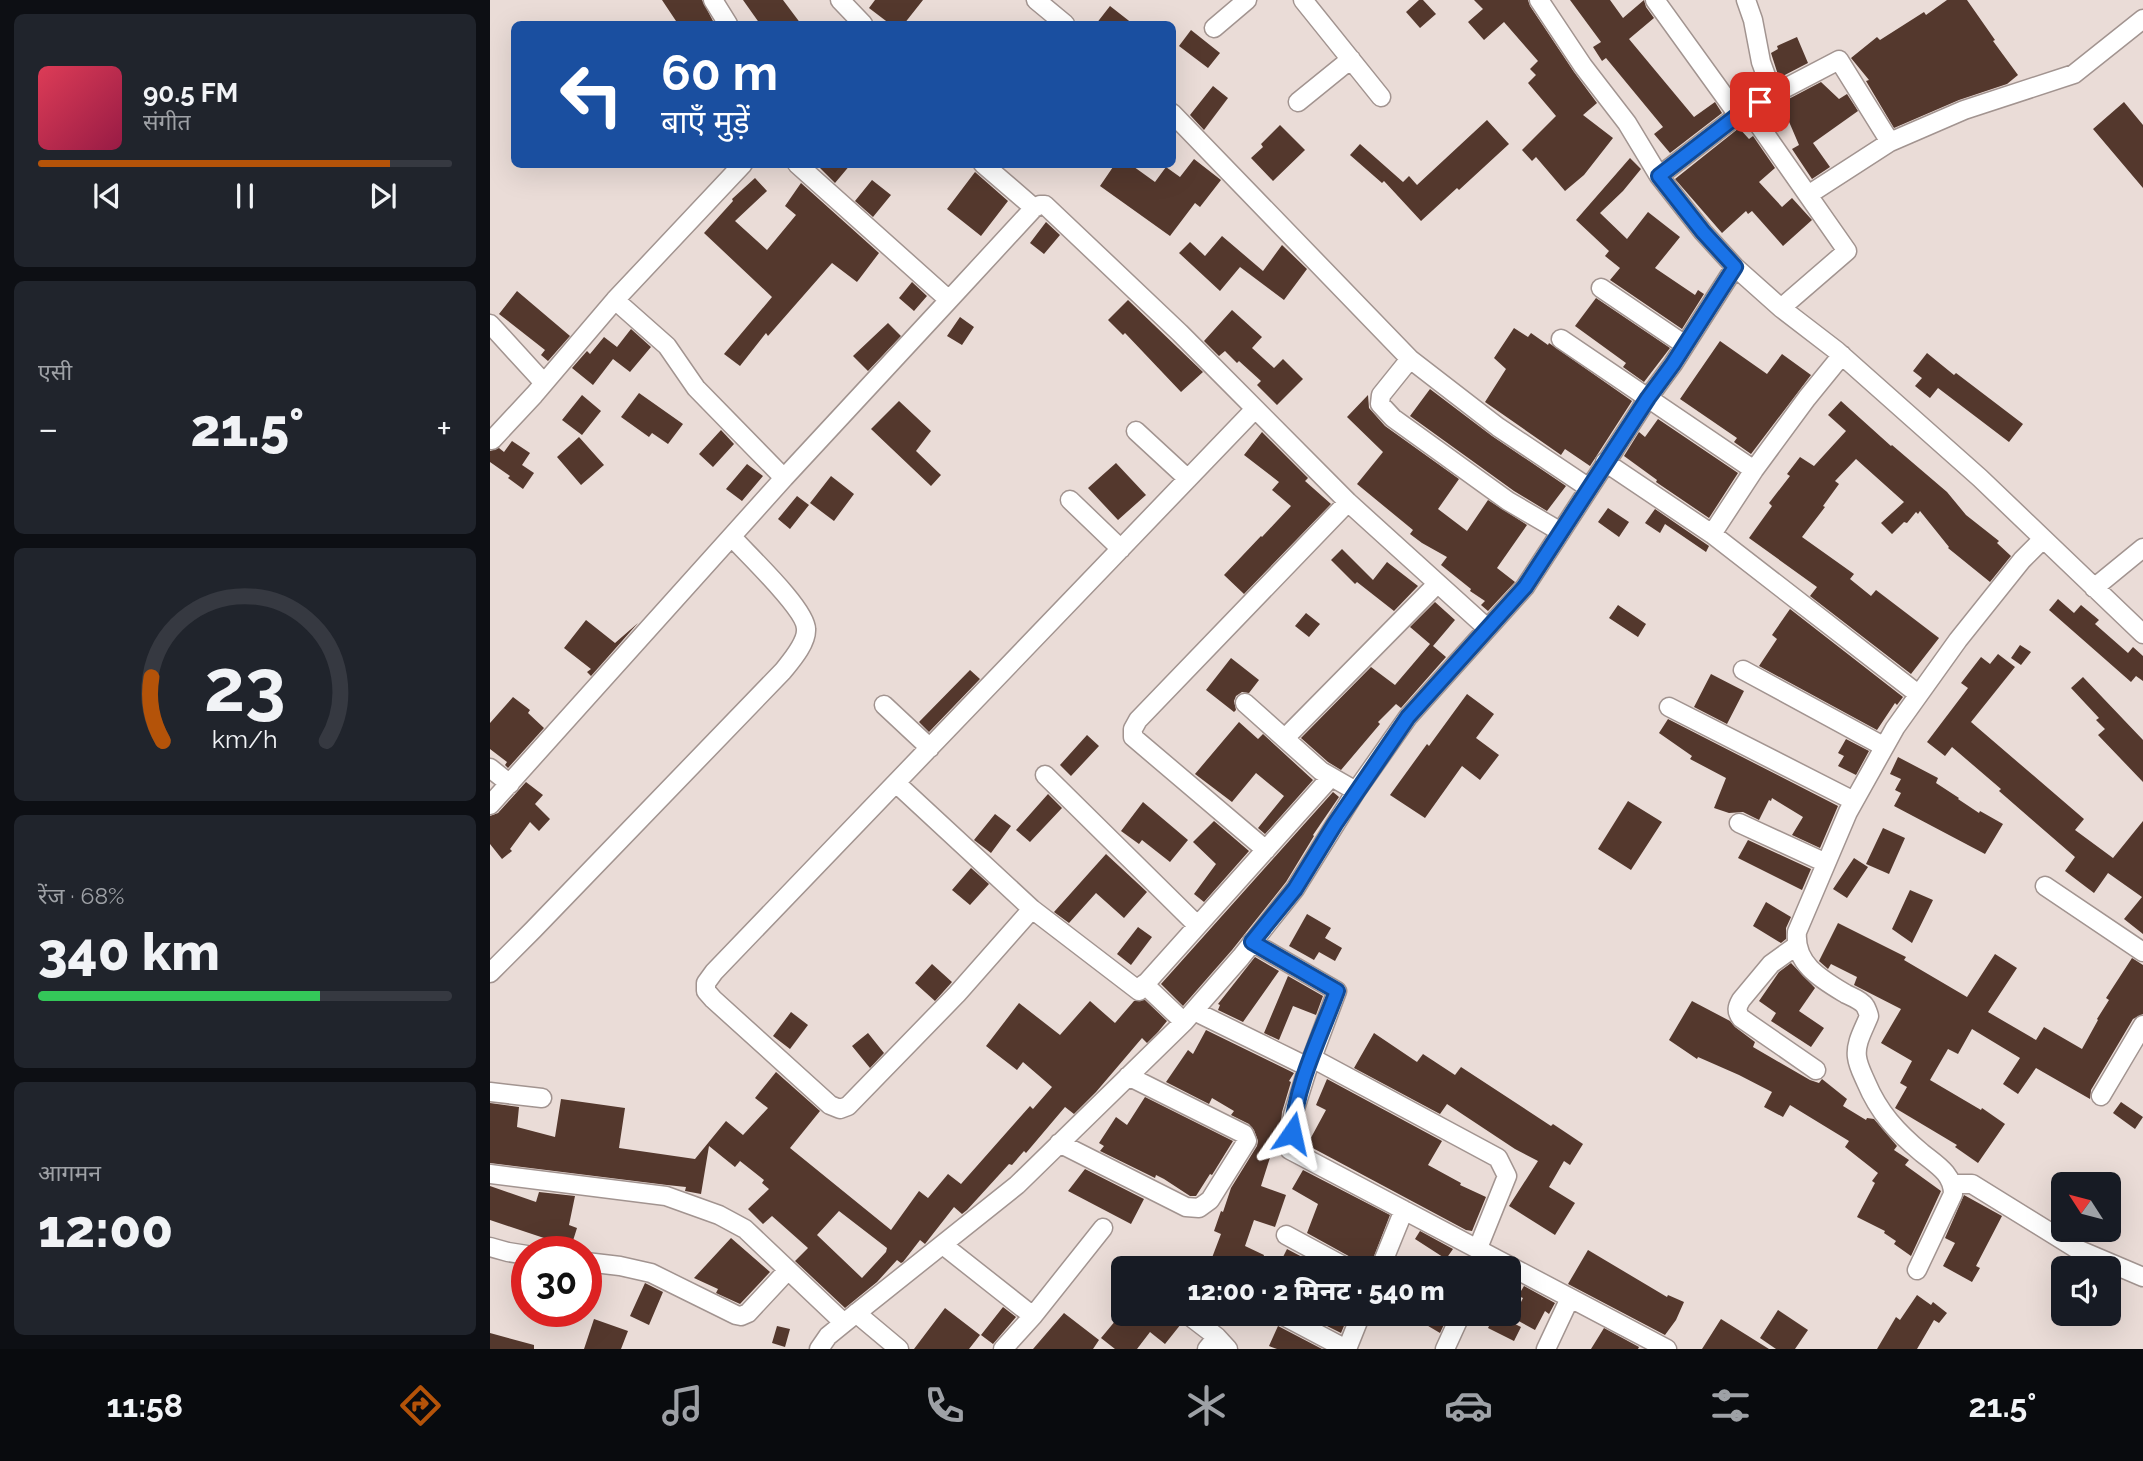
<!DOCTYPE html>
<html lang="hi">
<meta charset="utf-8">
<style>
:root{--surface:#171b24;--page:#20242c;--text:#f1f3f6;--muted:#9ea1a6;--line:#363941;--accent:#b45309}
body{margin:0;font-family:Raleway,"Noto Sans Devanagari",sans-serif;background:var(--page);color:var(--text);height:100vh;display:flex;flex-direction:column;font-size:26px;white-space:nowrap}
*{box-sizing:border-box;margin:0}
p{font-size:23px;color:var(--muted)}
.icon{flex:none;width:38px;height:38px;fill:none;stroke:currentColor;stroke-width:2;stroke-linecap:round;stroke-linejoin:round}
.map{position:relative;flex:1;overflow:hidden}
.side{display:flex;flex-direction:column;gap:14px;padding:14px;background:#0d0f14;width:490px}
.side>*{flex:none}
.top-card{position:absolute;left:21px;top:21px;width:665px;height:147px;border-radius:10px;box-shadow:0 7px 28px #0002;background:#1a4fa0;color:#fff;overflow:hidden}
.needle{width:46px;rotate:306deg}
.tools{position:absolute;left:1561px;top:1172px;display:grid;gap:14px}
.tools a{display:grid;place-items:center;width:70px;height:70px;border-radius:10px;background:var(--surface);box-shadow:0 7px 28px #0002;font-size:35px}
.speed{position:absolute;left:21px;top:1236px;display:flex;gap:14px;font-size:35px;font-weight:700;text-align:center}
.speed>*{display:grid;place-content:center;width:91px;height:91px;border-radius:50%;background:var(--surface);box-shadow:0 7px 28px #0002;line-height:1}
.speed .limit{border:10px solid #d22;background:#fff;color:#111}
.pin{position:absolute;display:grid;place-items:center;width:60px;height:60px;color:#fff;margin:-30px;border-radius:14px;box-shadow:0 4px 10px #0006}
.me{position:absolute;width:77px;margin:-38px;rotate:11deg;stroke-linejoin:round;filter:drop-shadow(0 0 5px #0008)}
.turn{display:flex;align-items:center;gap:24px;height:147px;padding:0 35px;font-size:32px}
.turn .icon{width:91px;height:91px;stroke-width:2.5}
.turn b{display:block;font-size:49px;line-height:60px}
.big{font-size:52px;font-weight:800;line-height:1.1}
.side .tile{flex:1;display:flex;flex-direction:column;justify-content:center;gap:10px;min-width:0;padding:0 24px;border-radius:10px;background:var(--page)}
.side .dial{align-items:center;gap:0}
.dial svg{height:182px;overflow:visible;fill:none;stroke:var(--line);stroke-width:7;stroke-linecap:round;text-anchor:middle}
.dial text{fill:var(--text);stroke:none}
.song{display:flex;align-items:center;gap:21px}
.cover{width:84px;height:84px;border-radius:10px;background:linear-gradient(135deg,hsl(350 70% 55%),hsl(340 70% 35%))}
.played{height:7px;border-radius:4px;background:linear-gradient(90deg,var(--accent) 85%,var(--line) 85%)}
.keys{display:flex;justify-content:space-around;direction:ltr}
.heat{display:flex;justify-content:space-between;align-items:center;font-size:38px;direction:ltr}
.charge{height:10px;border-radius:5px;background:linear-gradient(90deg,#34c759 68%,var(--line) 0)}
.trip{position:absolute;left:621px;top:1256px;width:410px;height:70px;border-radius:10px;background:var(--surface);box-shadow:0 7px 28px #0002;font-weight:800;line-height:70px;text-align:center}
.tab-bar{display:flex;height:112px;justify-content:space-around;align-items:center;background:#090b0e;color:var(--muted)}
.tab-bar .icon{width:49px;height:49px}
.tab-bar .on{color:var(--accent)}
.tab-bar b{font-size:32px;color:var(--text)}
main{display:flex;flex:1;min-height:0}
.map>svg:first-child{display:block}
.building{fill:#54382d;fill-rule:evenodd}
.lines{fill:none;stroke-linecap:round;stroke-linejoin:round}
.street-casing{stroke:#a29490;stroke-width:21}
.street{stroke:#fff;stroke-width:18}
.route-casing{stroke:#114b97;stroke-width:18}
.route{stroke:#1a73e8;stroke-width:12}
</style>
<main>
<section class="side">
<div class="tile">
<div class="song"><i class="cover"></i><div><b>90.5 FM</b><p>संगीत</p></div></div>
<div class="played"></div>
<div class="keys"><svg class="icon" aria-label="previous" viewBox="0 0 24 24"><path d="M18 5L8 12l10 7zM5 5v14"/></svg><svg class="icon" aria-label="pause" viewBox="0 0 24 24"><path d="M8 5v14M16 5v14"/></svg><svg class="icon" aria-label="next" viewBox="0 0 24 24"><path d="M6 5l10 7-10 7zM19 5v14"/></svg></div>
</div>
<div class="tile"><p>एसी</p>
<div class="heat"><a>−</a><b class="big">21.5°</b><a>+</a></div>
</div>
<div class="tile dial"><svg viewBox="0 0 100 80">
<path d="M14 69A42 42 0 1 1 86 69"/>
<path d="M14 69A42 42 0 0 1 9 41" stroke="#b45309"/>
<text x="50" y="56" font-size="32" font-weight="700">23</text>
<text x="50" y="72" font-size="11">km/h</text>
</svg></div>
<div class="tile"><p>रेंज · 68%</p><b class="big">340 km</b><div class="charge"></div></div>
<div class="tile"><p>आगमन</p><b class="big">12:00</b></div>
</section>
<div class="map">
<svg width="1653" height="1349" viewBox="0 0 1653 1349">
<rect width="100%" height="100%" fill="#eadcd7"/>
<path class="building" d="M172,0H212L223,21L217,24H188Z
M253,0H293L311,24H270Z
M385,0H433L414,24H400L379,8Z
M929,0H933L946,14L930,28L916,12Z
M984,0H1038L1040,6L1084,72L1107,103L1093,115L1123,138L1094,175L1075,191L1046,157L1042,161L1032,150L1066,116L1038,83L1046,75L1040,69L1048,61L1014,22L994,40L978,22L993,9Z
M1080,0H1120L1133,18L1154,0L1156,7L1164,18L1139,39L1204,117L1225,102L1232,113L1180,153L1164,134L1173,127L1116,58L1112,61L1103,47L1111,42Z
M1457,0H1477L1505,40L1503,41L1528,75L1517,84L1469,100L1404,128L1376,81L1379,80L1361,58L1387,37L1390,40L1434,12L1436,15Z
M620,6L643,24H606Z
M701,30L730,53L718,68L689,46Z
M1307,37L1318,63L1289,78L1281,53L1288,49L1287,46Z
M1331,82L1349,99L1357,94L1368,111L1323,143L1340,167L1322,179L1302,149L1309,145L1291,103Z
M723,86L738,98L714,130L700,115Z
M1634,102L1653,125V188L1603,129Z
M997,120L1019,144L969,190L967,188L931,221L894,181L892,183L860,155L870,144L913,182L919,176L927,185Z
M790,125L815,150L783,181L761,158L773,147L771,144Z
M1249,128L1259,139L1263,136L1285,168L1269,182L1292,207L1302,198L1322,220L1293,246L1262,211L1258,214L1256,211L1232,233L1185,179Z
M1140,158L1151,169L1133,191L1110,213L1137,239L1158,212L1190,237L1165,268L1205,295L1208,290L1214,294L1192,329L1120,280L1130,268L1115,256L1119,251L1086,220Z
M704,159L731,180L710,207L705,203L680,236L610,186L625,164H640L665,182L676,167L690,177Z
M326,164H361L345,183Z
M485,172L518,201L491,236L457,209Z
M265,178L277,191L245,221L277,250L306,215L295,206L311,183L389,253L367,282L342,263L278,336L276,333L250,366L234,354L282,297L214,233L243,201L242,199Z
M382,180L401,195L383,217L365,201Z
M556,222L570,235L554,254L540,243Z
M732,236L773,271L792,245L817,269L794,300L750,267L730,291L689,253L700,242L715,256Z
M422,282L437,296L424,311L409,298Z
M27,291L80,336L58,361L51,355L55,350L9,314Z
M1106,298L1180,348L1154,382L1133,367L1136,363L1085,326Z
M638,300L713,372L691,392L635,333L633,335L618,320Z
M742,310L772,337L762,348L784,368L793,359L813,379L787,405L767,385L771,381L749,361L747,363L735,351L729,356L714,341Z
M470,317L484,327L472,345L457,336Z
M398,323L411,336L378,371L363,356Z
M1024,328L1038,337L1041,333L1058,345L1059,343L1142,401L1100,466L1075,449L1071,455L995,402L1016,369L1004,358Z
M141,329L161,347L140,372L123,359L103,385L82,368L97,351L100,354L114,337L127,347Z
M1230,341L1277,374L1292,354L1321,375L1261,454L1244,442L1247,438L1190,399Z
M1437,353L1464,375L1466,373L1533,424L1519,442L1448,388L1440,398L1425,386L1432,378L1423,371Z
M940,389L1002,436L1076,486L1057,511L1024,491L920,416Z
M149,393L193,424L178,444L162,433L159,437L131,417Z
M92,395L111,411L92,435L72,420Z
M878,395L879,408L895,426L969,479L948,509L977,531L998,500L1037,525L1007,568L1025,582L998,611L991,605L995,601L980,591L981,589L951,565L957,557L932,543L920,534L923,530L867,484L893,452L857,417Z
M409,401L441,431L426,451L451,475L441,486L381,429Z
M1351,401L1401,446L1402,445L1457,492L1476,515L1509,541L1507,543L1521,556L1500,582L1458,548L1459,547L1430,511L1428,514L1426,512L1417,523L1414,522L1402,534L1391,523L1414,502L1366,459L1345,481L1349,484L1333,506L1335,507L1312,537L1364,574L1360,579L1381,596L1386,590L1449,638L1421,674L1320,596L1327,587L1259,538L1282,506L1279,503L1300,476L1297,474L1310,457L1324,466L1356,431L1338,415Z
M1168,419L1248,473L1219,518L1166,482L1167,480L1134,456L1149,432L1155,437Z
M231,430L244,444L223,467L209,454Z
M772,432L818,478L815,481L841,504L754,594L734,575L771,536L772,537L801,506L782,490L789,482L754,455Z
M89,437L114,465L91,485L67,457Z
M22,441L40,453L32,465L44,473L33,489L18,478L20,476L0,462V451L9,448L14,452Z
M626,463L656,495L628,520L598,488Z
M257,464L273,476L252,501L236,489Z
M341,476L364,494L344,521L320,503Z
M307,496L319,505L300,529L288,519Z
M1118,508L1139,522L1129,537L1108,522Z
M1165,509L1219,546L1216,552L1175,524L1170,533L1155,523Z
M852,549L883,580L897,562L928,586L904,611L867,582L865,584L841,560Z
M1568,599L1584,613L1591,605L1609,620L1605,624L1638,653L1643,647L1653,656V681L1646,676L1641,682L1559,610Z
M945,602L965,620L943,646L956,657L911,708L906,704L888,722L890,724L851,770L838,762L811,738L881,667L905,685L940,644L920,627Z
M1128,605L1156,624L1148,637L1119,618Z
M1300,609L1413,697L1407,705L1405,703L1387,730L1269,666L1287,639L1282,635Z
M816,613L830,624L819,637L805,626Z
M96,620L125,643L148,623L101,676L97,672L101,669L74,648Z
M1530,645L1541,652L1531,665L1521,658Z
M1508,654L1525,667L1481,722L1594,819L1585,830L1623,858L1653,821V934L1634,919L1652,897L1618,873L1604,893L1575,871L1585,857L1509,791L1511,789L1462,747L1455,756L1437,742L1478,688L1471,683L1491,657L1500,664Z
M741,658L769,680L759,693L752,692L746,696L744,701L746,710L744,712L716,690Z
M480,670L490,679L439,732L429,722Z
M1221,674L1254,691L1237,724L1204,707Z
M1593,677L1653,740V782L1608,735L1615,729L1606,720L1609,718L1581,688Z
M977,694L1004,714L986,738L1009,755L990,780L972,766L935,818L900,795L937,744L939,746Z
M23,697L40,710L38,713L54,728L18,768L15,765L17,762L0,749V723Z
M1178,719L1348,806L1330,848L1302,835L1313,817L1282,798L1281,801L1279,800L1269,820L1253,812L1239,813L1224,808L1236,778L1200,759L1202,756L1169,733Z
M749,722L768,739L773,734L823,780L775,834L768,828L794,796L766,773L742,802L705,774Z
M597,735L609,746L581,776L570,765Z
M1356,739L1379,751L1366,775L1348,766L1354,756L1348,753Z
M1408,757L1448,778L1446,783L1469,798L1468,799L1489,813L1490,811L1513,824L1495,854L1404,806L1411,793L1405,790L1411,779L1400,774Z
M36,782L53,795L45,804L60,819L49,831L40,822L20,849L22,851L12,859L0,844V816L8,813Z
M843,792L849,797L823,835L824,836L796,882L742,950L693,1006L671,984Z
M558,794L572,808L540,842L526,830Z
M1138,801L1172,822L1141,870L1108,849Z
M653,802L698,840L680,862L652,840L649,844L631,831Z
M505,814L521,826L501,853L484,840Z
M724,821L759,851L714,902L704,894L726,864L703,842Z
M1393,828L1415,838L1399,874L1376,864Z
M1258,840L1321,869L1312,890L1248,858Z
M616,854L657,892L634,918L606,893L579,923L564,912Z
M1364,858L1378,867L1357,898L1343,889Z
M481,868L499,884L480,905L462,890Z
M1420,890L1443,900L1422,943L1402,929Z
M1276,902L1301,917L1296,928V939L1291,943L1263,926Z
M817,914L841,928L835,938L852,948L845,961L829,952L824,960L799,946Z
M1348,923L1416,957L1414,960L1477,997L1505,954L1527,968L1498,1012L1546,1040L1554,1027L1592,1049L1608,1020L1607,1019L1619,1000L1616,998L1642,958L1653,965V1014L1643,1019L1601,1090L1600,1099L1546,1068L1528,1094L1513,1084L1530,1058L1482,1029L1468,1054L1458,1049L1440,1080L1491,1110L1492,1108L1515,1124L1488,1163L1465,1147L1467,1145L1405,1108L1417,1087L1410,1083L1422,1061L1391,1043L1411,1009L1364,985L1367,977L1341,964L1338,969L1329,961Z
M648,927L662,937L641,965L627,954Z
M765,957L789,971L753,1022L728,1010L730,1005L728,1004Z
M1301,963L1325,988L1309,1011L1334,1028L1321,1047L1281,1021L1286,1013L1269,1001L1289,972Z
M442,964L462,982L445,1001L425,983Z
M798,976L833,996L826,1015L803,1006L789,1040L774,1033Z
M655,1000L677,1021L668,1032L657,1043L652,1038L606,1092L584,1114L575,1107L536,1153L534,1151L522,1165L519,1164L477,1210L472,1214L464,1207L435,1244L430,1240L413,1262L411,1263L407,1260L387,1282L355,1308L305,1261L318,1248L282,1216L273,1224L258,1209L279,1189L272,1183L274,1180L250,1161L245,1167L219,1146L211,1194L195,1191L196,1187L177,1185L0,1163V1103L29,1107L27,1127L65,1137L71,1099L135,1108L129,1148L205,1159L236,1121L253,1135L278,1108L265,1098L286,1072L330,1111L300,1148L401,1230L429,1191L438,1198L458,1174L471,1184L540,1106L543,1109L562,1087L533,1062L527,1070L496,1046L529,1003L570,1035L600,1001L625,1023L644,1001ZM349,1211L397,1248L396,1252L372,1278L327,1235Z
M1202,1001L1240,1021L1245,1027L1265,1042L1263,1047L1320,1080L1329,1083L1332,1079L1357,1099L1353,1106L1376,1120L1377,1118L1384,1119L1407,1146L1404,1150L1419,1160L1415,1165L1451,1191L1421,1256L1404,1244L1406,1241L1394,1233L1395,1231L1367,1217L1385,1183L1382,1181L1388,1173L1355,1147L1359,1141L1300,1105L1293,1117L1274,1107L1282,1092L1249,1075L1208,1057L1207,1059L1179,1040Z
M301,1012L318,1025L300,1049L283,1036Z
M716,1030L804,1073L799,1081L801,1082L792,1112L791,1123L771,1186L796,1195L785,1227L764,1220L755,1246L774,1255L769,1269H737L720,1263L731,1234L724,1231L731,1211L733,1212L741,1188L767,1146L768,1141L764,1130L759,1124L741,1115L744,1111L722,1098L719,1104L676,1082L698,1050L703,1054Z
M378,1033L394,1053L380,1068L362,1046Z
M884,1033L927,1062L933,1054L965,1075L971,1067L1061,1126L1063,1124L1093,1144L1080,1165L1074,1161L1059,1187L1085,1203L1065,1235L1019,1206L1048,1161L1025,1149L957,1104L950,1114L864,1068Z
M837,1079L952,1141L938,1165L971,1183L970,1185L996,1197L982,1231L976,1230L817,1145L836,1110L826,1105Z
M655,1097L743,1141L722,1175L720,1174L706,1196H700L674,1179L666,1175L665,1178L610,1151L614,1146L609,1143L626,1117L637,1125Z
M1631,1102L1653,1117L1645,1129L1623,1113Z
M595,1169L654,1199L641,1224L578,1191Z
M813,1170L900,1215L879,1269H870L869,1264L864,1259L817,1233L828,1204L802,1189Z
M0,1186L46,1202L49,1192L85,1196L79,1225L87,1228L81,1247L0,1220Z
M1474,1195L1512,1216L1486,1266L1490,1268L1482,1282L1453,1266L1465,1243L1455,1238Z
M930,1231L963,1249L956,1259L925,1239Z
M241,1238L280,1272L250,1304L226,1293L228,1289L204,1278Z
M797,1249L835,1269H787Z
M1098,1250L1177,1297L1178,1295L1194,1302L1186,1320L1175,1335L1078,1284Z
M155,1283L173,1292L159,1325L140,1316Z
M1034,1286L1065,1303L1059,1314L1055,1311L1045,1330L1023,1318L1033,1298L1028,1296Z
M1427,1295L1441,1305L1443,1302L1457,1313L1449,1323L1444,1320L1427,1349H1387L1406,1317L1410,1320Z
M513,1307L526,1317L503,1344L491,1335Z
M455,1308L490,1335L479,1349H424Z
M1288,1310L1318,1330L1305,1349H1286L1270,1338Z
M574,1313L609,1340L603,1349H543Z
M631,1314H686L691,1324L675,1344L660,1332L647,1349H625L611,1338Z
M842,1314H859L851,1333L837,1326Z
M918,1314H951L957,1318L950,1333Z
M1005,1314L1031,1327L1024,1341L998,1328Z
M104,1319L138,1331L131,1349H94Z
M1231,1319L1279,1349H1212Z
M287,1326L300,1329L295,1347L282,1343Z
M788,1326L832,1349H787L779,1346Z
M1114,1328L1149,1347L1148,1349H1101Z
M0,1333L44,1345V1349H0Z"/>
<g class="lines">
<g class="street-casing">
<path id="street" d="M223,0L238,24
M350,0L373,24
M546,0L575,24
M813,0L891,97
M1049,0L1093,66L1137,123L1169,176L1213,232L1245,267L1291,308L1347,351L1490,478L1653,634
M1165,0L1248,115
M1256,0L1263,20L1271,62L1283,95
M724,28L757,0
M808,102L861,59
M1257,108L1349,60L1400,142L1474,110L1584,74L1653,19
M682,113L920,359L1008,427L1099,488
M307,164L459,300L544,208L550,205H555L690,333L858,502L997,628
M493,164L544,208
M1169,176L1257,108L1357,251L1291,308
M1318,195L1400,142
M1111,288L1195,345
M125,300L253,164
M0,324L54,383
M1071,339L1264,470L1222,534L1115,462
M920,359L891,395L890,404L903,418L1018,501L1071,532
M646,431L698,479
M0,438L2,440L44,395L125,300L177,346L206,388L294,478L0,805
M1264,470L1317,398L1352,355
M294,478L459,300
M580,500L631,549
M1222,534L1428,694
M1604,588L1653,548
M1253,670L1393,746
M755,703L831,771L866,791
M394,705L440,748
M1179,707L1364,801
M795,738L947,584
M0,768L20,784
M555,775L707,925
M406,783L542,909L649,991L841,777
M1249,823L1336,863
M776,850L643,737V729L648,720L858,502
M1555,886L1653,952
M542,909L467,994L358,1106L350,1109L340,1105L223,999L216,991V983L224,972L765,409
M762,942L847,991L822,1058
M1306,946L1281,964L1251,1000C1247,1007 1246,1011 1251,1018L1326,1070
M0,973L43,930L293,671C301,661 317,643 316,629C316,609 257,554 242,537
M654,984L694,1022
M704,1011L818,1067L803,1115L800,1150L1177,1349
M818,1067L822,1058L1008,1158L1017,1176L988,1248
M0,1092L52,1098
M1611,1096L1653,1025
M569,1143L696,1207L709,1208L720,1200L757,1141L754,1134L638,1076
M0,1174L176,1196L229,1215L255,1229L354,1323
M1463,1184H1482L1587,1249L1653,1277
M796,1235L859,1269
M453,1245L543,1316L513,1349
M0,1247L18,1252L37,1255
M96,1262L130,1266L161,1273L246,1315L251,1316L258,1313L298,1270
M890,1269L914,1210
M1427,1270L1463,1194C1463,1174 1447,1165 1432,1153C1407,1132 1389,1113 1376,1082C1373,1075 1368,1066 1367,1057C1365,1043 1374,1029 1379,1016C1379,1015 1376,1007 1375,1006C1371,1000 1362,997 1356,994C1331,979 1304,964 1307,932L1358,812L1405,728L1468,640L1532,560L1553,539
M366,1313L409,1349
M697,1314L727,1337
M790,1314L856,1349
M543,1316L613,1228
M329,1349L338,1336L354,1323L527,1185L694,1022L751,957L805,889L866,791L918,717L1035,587L1158,398L1183,364L1245,267
M717,1349L727,1337L738,1349
M857,1349L871,1314
M955,1349L971,1314
M1056,1349L1080,1298"/>
</g>
<use href="#street" class="street"/>
</g>
<g class="lines">
<g class="route-casing">
<path id="route" d="M802,1133C806,1084 830,1037 847,991L762,942L805,889L845,824L918,717L1035,587L1158,398L1183,364L1245,267L1213,232L1169,176L1248,115L1270,102"/>
</g>
<use href="#route" class="route"/>
</g>
</svg>
<div class="tools">
<a><svg class="needle" viewBox="-14 -14 28 28"><path d="M0-13l5 13h-10z" fill="#e53935"/><path d="M0 13l5-13h-10z" fill="#9ea1a6"/></svg></a>
<a><svg class="icon" aria-label="sound" viewBox="0 0 24 24"><path d="M4 9h4l5-4v14l-5-4H4zM17 9q2 3 0 6"/></svg></a>
</div>
<div class="speed"><div class="limit">30</div></div>
<div class="pin" style="left:1270px;top:102px;background:#d93025"><svg class="icon" aria-label="arrive" viewBox="0 0 24 24"><path d="M6 21V4h12l-3 4 3 4H6"/></svg></div>
<svg class="me" style="left:802px;top:1133px" viewBox="-20 -20 40 40"><path d="M0-17L14 15 0 8-14 15z" fill="#1a73e8" stroke="#fff" stroke-width="4"/></svg>
<div class="trip">12:00 · 2 मिनट · 540 m</div>
<div class="top-card">
<div class="turn"><svg class="icon" aria-label="left" viewBox="0 0 24 24"><path d="M17 20v-9H6M10 6l-5 5 5 5"/></svg><div><b>60 m</b>बाएँ मुड़ें</div></div>
</div>
</div>
</main>
<nav class="tab-bar">
<b>11:58</b>
<svg class="icon on" aria-label="directions" viewBox="0 0 24 24"><path d="M12 3l9 9-9 9-9-9zM9 14v-3h6M13 9l2 2-2 2"/></svg>
<svg class="icon" aria-label="music" viewBox="0 0 24 24"><path d="M9 18V5l10-2v13"/><circle cx="6" cy="18" r="3"/><circle cx="16" cy="16" r="3"/></svg>
<svg class="icon" aria-label="phone" viewBox="0 0 24 24"><path d="M5 4h4l2 5-3 2q2 4 5 5l2-3 5 2v4C11 20 4 13 5 4z"/></svg>
<svg class="icon" aria-label="climate" viewBox="0 0 24 24"><path d="M12 3v18M4 7l16 10M4 17L20 7"/></svg>
<svg class="icon" aria-label="car" viewBox="0 0 24 24"><path d="M5 17H2v-5l4-1 3-4h7l3 4 3 1v5h-3M9 17h6M6 11h13"/><circle cx="7" cy="17" r="2"/><circle cx="17" cy="17" r="2"/></svg>
<svg class="icon" aria-label="filters" viewBox="0 0 24 24"><path d="M4 7h16M4 17h16"/><circle cx="9" cy="7" r="2"/><circle cx="15" cy="17" r="2"/></svg>
<b>21.5°</b>
</nav>
